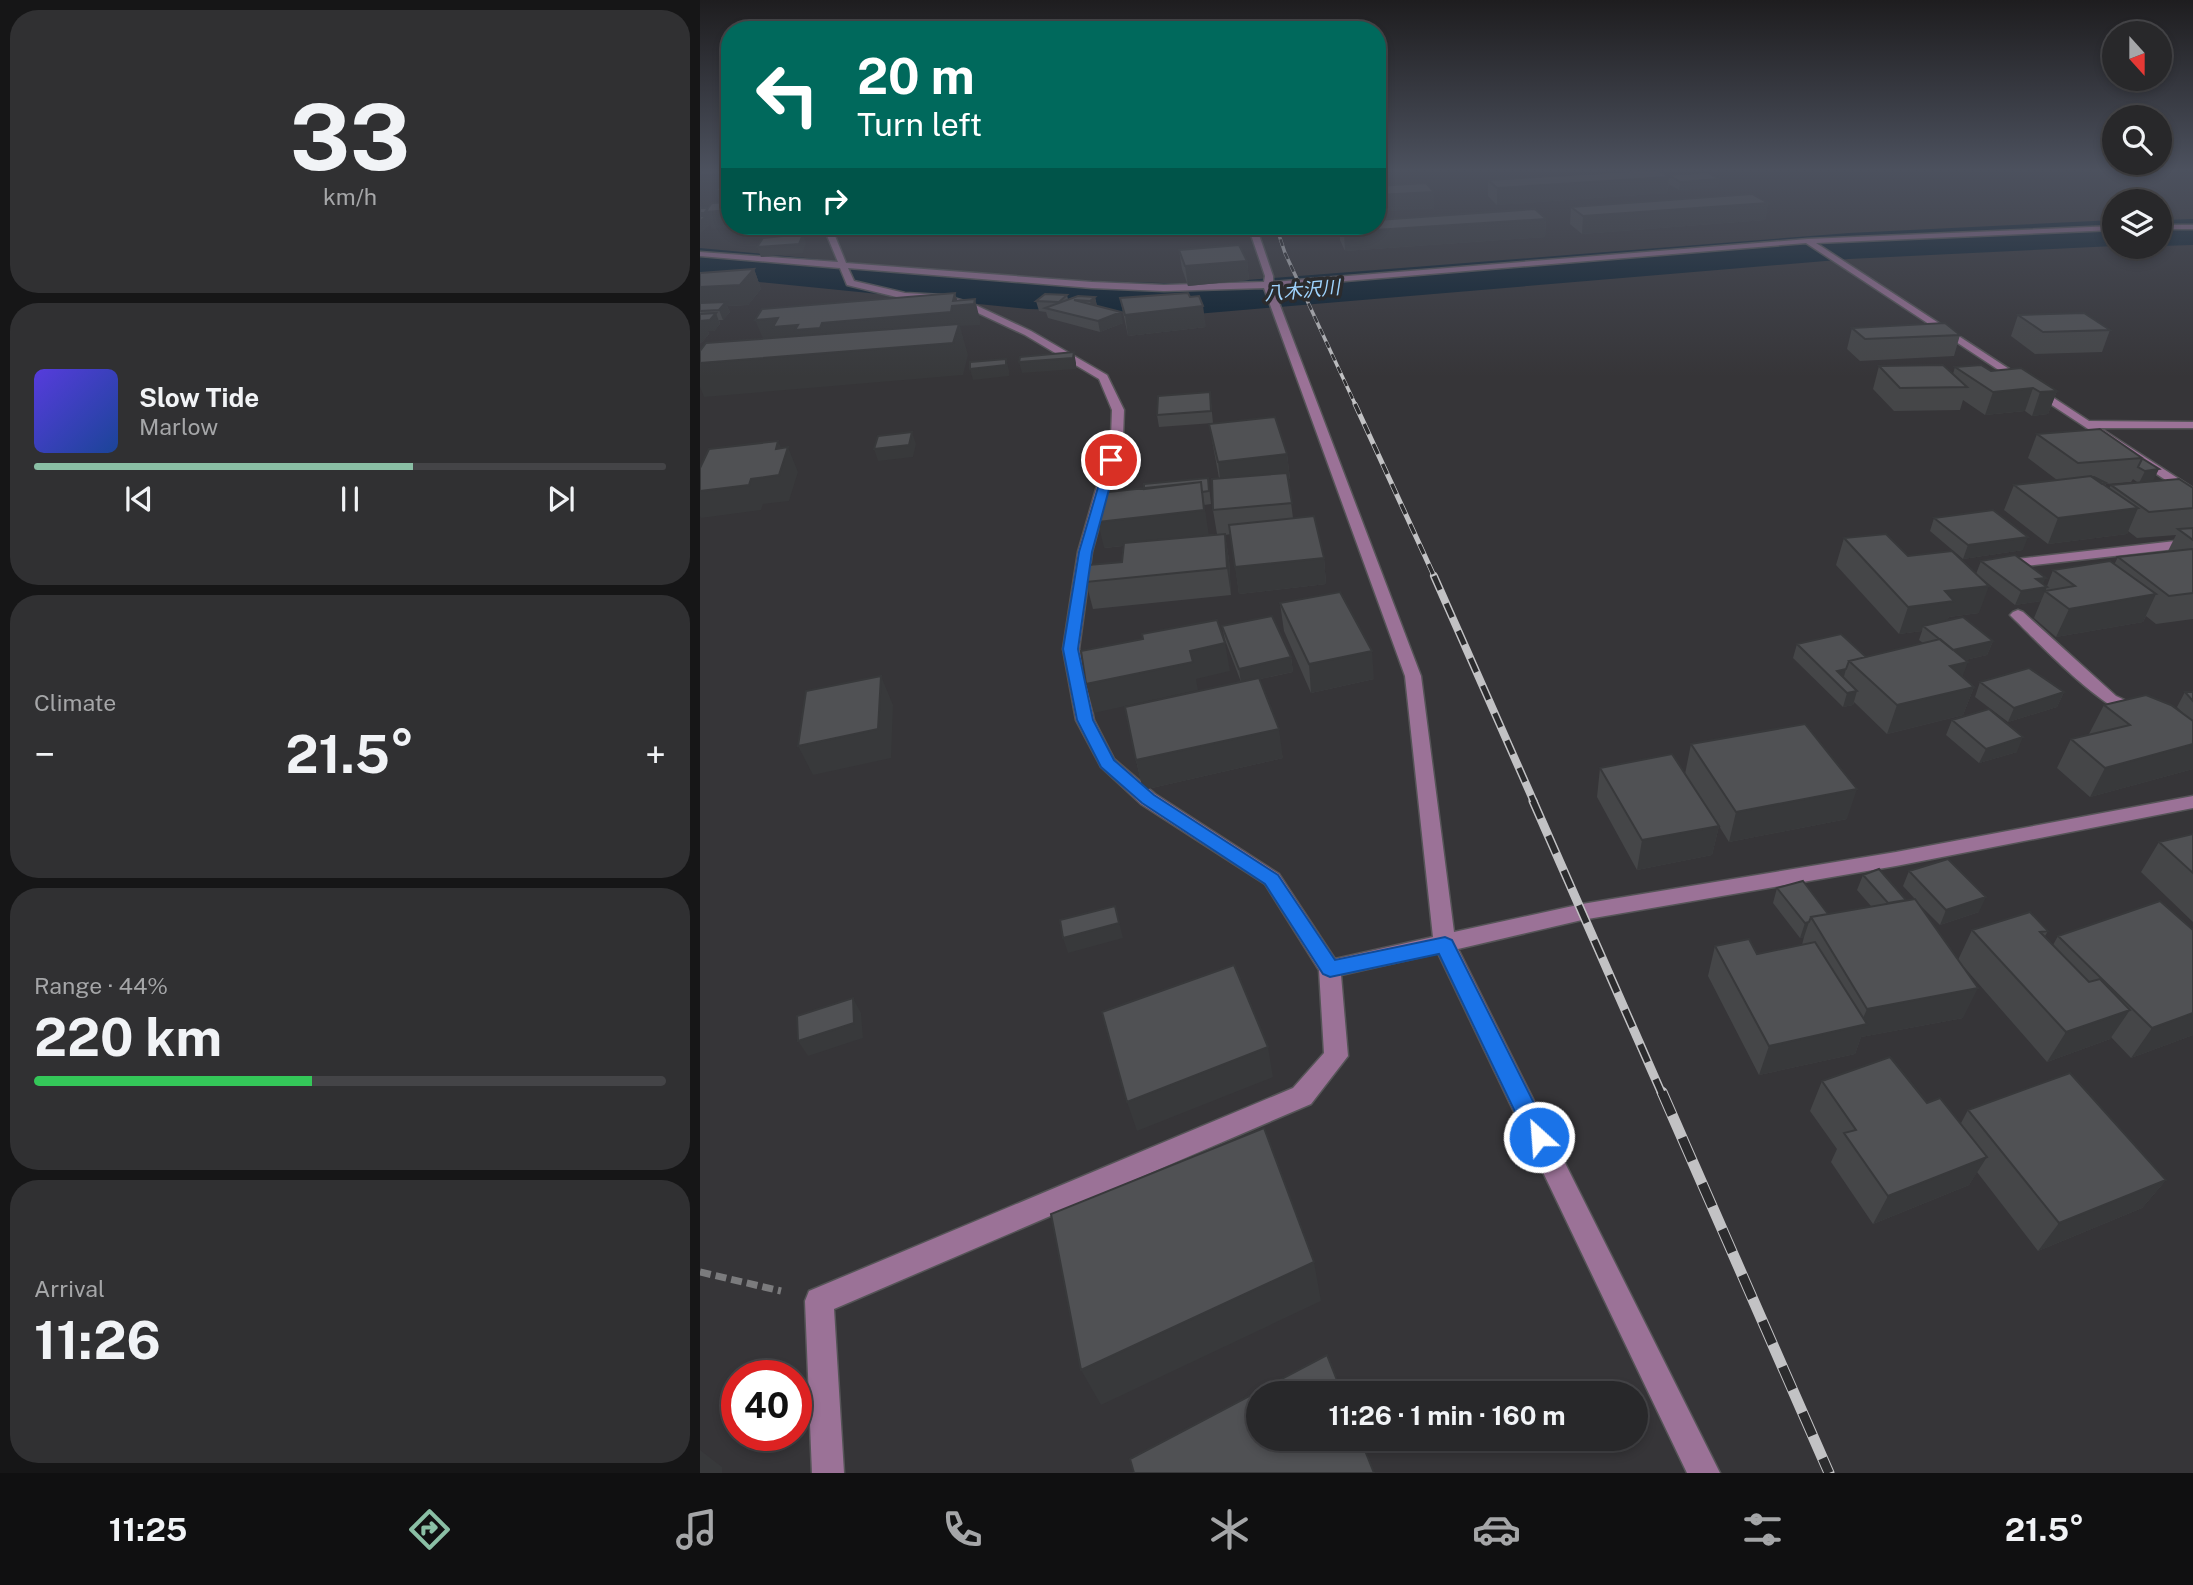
<!DOCTYPE html>
<meta charset="utf-8">
<style>
:root{--surface:#28282a;--page:#303032;--text:#f1f3f6;--muted:#a5a6a8;--line:#444447;--accent:#8abfa5}
body{margin:0;font-family:"Public Sans","Noto Sans JP",sans-serif;background:var(--page);color:var(--text);height:100vh;display:flex;flex-direction:column;font-size:26px;white-space:nowrap}
*{box-sizing:border-box;margin:0}
p{font-size:23px;color:var(--muted)}
.icon{flex:none;width:38px;height:38px;fill:none;stroke:currentColor;stroke-width:2;stroke-linecap:round;stroke-linejoin:round}
.map{position:relative;flex:1;overflow:hidden}
.details{display:flex;flex-direction:column;gap:10px;padding:10px;background:#161617;width:700px}
.details>*{flex:none}
.hud{position:absolute;left:21px;top:21px;width:665px;height:214px;border-radius:28px;box-shadow:0 4px 10px #0003,0 0 0 2px var(--line);background:#00695c;color:#fff;overflow:hidden}
.needle{width:46px;rotate:159deg}
.fabs{position:absolute;left:1402px;top:21px;display:grid;gap:14px}
.fabs a{display:grid;place-items:center;width:70px;height:70px;border-radius:50%;background:var(--surface);box-shadow:0 4px 10px #0003,0 0 0 2px var(--line);font-size:35px}
.speed{position:absolute;left:21px;top:1360px;display:flex;gap:14px;font-size:35px;font-weight:700;text-align:center}
.speed>*{display:grid;place-content:center;width:91px;height:91px;border-radius:50%;background:var(--surface);box-shadow:0 4px 10px #0003,0 0 0 2px var(--line);line-height:1}
.speed .limit{border:10px solid #d22;background:#fff;color:#111}
.pin{position:absolute;display:grid;place-items:center;width:60px;height:60px;color:#fff;margin:-30px;border:4px solid #fff;border-radius:50%;box-shadow:0 2px 7px #0007}
.me{position:absolute;width:77px;margin:-38px;rotate:334deg;stroke-linejoin:round;filter:drop-shadow(0 0 5px #0008)}
.turn{display:flex;align-items:center;gap:24px;height:147px;padding:0 21px;font-size:32px}
.turn .icon{width:91px;height:91px;stroke-width:2.5}
.turn b{display:block;font-size:49px;line-height:60px}
.then{display:flex;align-items:center;height:66px;padding:0 21px;background:#0003;gap:14px;font-size:26px}
.big{font-size:52px;font-weight:700;line-height:1.1}
.details .tile{flex:1;display:flex;flex-direction:column;justify-content:center;gap:10px;min-width:0;padding:0 24px;border-radius:28px;background:var(--page)}
.details .dial{align-items:center;gap:0}
.dial b{font-size:91px;line-height:1}
.song{display:flex;align-items:center;gap:21px}
.cover{width:84px;height:84px;border-radius:10px;background:linear-gradient(135deg,hsl(250 70% 55%),hsl(220 70% 35%))}
.played{height:7px;border-radius:4px;background:linear-gradient(90deg,var(--accent) 60%,var(--line) 60%)}
.keys{display:flex;justify-content:space-around;direction:ltr}
.heat{display:flex;justify-content:space-between;align-items:center;font-size:38px;direction:ltr}
.charge{height:10px;border-radius:5px;background:linear-gradient(90deg,#34c759 44%,var(--line) 0)}
.trip{position:absolute;left:546px;top:1381px;width:402px;height:70px;border-radius:35px;background:var(--surface);box-shadow:0 4px 10px #0003,0 0 0 2px var(--line);font-weight:700;line-height:70px;text-align:center}
.dock{display:flex;height:112px;justify-content:space-around;align-items:center;background:#101011;color:var(--muted)}
.dock .icon{width:49px;height:49px}
.dock .current{color:var(--accent)}
.dock b{font-size:32px;color:var(--text)}
main{display:flex;flex:1;min-height:0}
.map>svg:first-child{display:block}
.lines{fill:none;stroke-linecap:round;stroke-linejoin:round}
.river{fill:#071d2d;fill-rule:evenodd}
.minor-casing{stroke:#555457;stroke-width:3}
.path{stroke:#7b7b7d;stroke-width:7;stroke-dasharray:11 5;stroke-linecap:butt}
.minor{fill:#9b7297;fill-rule:evenodd}
.rail-far4-casing{stroke:#c2c2c4;stroke-width:3.5}
.rail-far3-casing{stroke:#c2c2c4;stroke-width:5}
.rail-far2-casing{stroke:#c2c2c4;stroke-width:8}
.rail-far1-casing{stroke:#c2c2c4;stroke-width:9}
.rail-casing{stroke:#c2c2c4;stroke-width:11}
.rail-far4{stroke:#2b2b2d;stroke-width:2.5;stroke-dasharray:7;stroke-linecap:butt}
.rail-far3{stroke:#2b2b2d;stroke-width:3.5;stroke-dasharray:11;stroke-linecap:butt}
.rail-far2{stroke:#2b2b2d;stroke-width:5;stroke-dasharray:15;stroke-linecap:butt}
.rail-far1{stroke:#2b2b2d;stroke-width:6;stroke-dasharray:19;stroke-linecap:butt}
.rail{stroke:#2b2b2d;stroke-width:9;stroke-dasharray:25;stroke-linecap:butt}
.wall{fill:#454648;fill-rule:evenodd}
.shaded-wall{fill:#38393b}
.building{fill:#505154;stroke:#38393b;stroke-width:2}
.route{fill:#1a73e8;stroke:#114b97;stroke-width:2}
.labels{text-anchor:middle;stroke-width:7;stroke-linejoin:round;paint-order:stroke}
.far-water-label{font-size:19px;font-style:italic;fill:#9fd3fd;stroke:#2b2b2d}
</style>
<main>
<section class="details">
<div class="tile dial"><b>33</b><p>km/h</p></div>
<div class="tile">
<div class="song"><i class="cover"></i><div><b>Slow Tide</b><p>Marlow</p></div></div>
<div class="played"></div>
<div class="keys"><svg class="icon" aria-label="previous" viewBox="0 0 24 24"><path d="M18 5L8 12l10 7zM5 5v14"/></svg><svg class="icon" aria-label="pause" viewBox="0 0 24 24"><path d="M8 5v14M16 5v14"/></svg><svg class="icon" aria-label="next" viewBox="0 0 24 24"><path d="M6 5l10 7-10 7zM19 5v14"/></svg></div>
</div>
<div class="tile"><p>Climate</p>
<div class="heat"><a>−</a><b class="big">21.5°</b><a>+</a></div>
</div>
<div class="tile"><p>Range · 44%</p><b class="big">220 km</b><div class="charge"></div></div>
<div class="tile"><p>Arrival</p><b class="big">11:26</b></div>
</section>
<div class="map">
<svg width="1493" height="1473" viewBox="0 0 1493 1473">
<rect width="100%" height="100%" fill="#363538"/>
<g class="lines">
<path class="river" d="M1493,219V245L1460,246V220Z
M1414,220V246L1149,259L496,314L328,309L0,276V248L328,279L496,284L1149,233Z"/>
<g class="minor-casing">
<path id="minor" d="M1460,225H1493V229H1460Z
M123,226H131L146,263L392,282L464,285L564,282L565,276L548,226H556L573,276V282L1108,239L1414,226V230L1116,243L1389,421L1493,422V428H1400L1493,488V498L1106,243L573,287L721,676L754,932L882,904L1196,852L1493,796V808L1196,866L882,920L758,949L1020,1473H987L738,953L641,975L648,1056L611,1104L134,1309L144,1473H112L105,1301L109,1291L593,1088L624,1053L619,970L565,884L441,804L401,767L376,720L363,649L378,552L411,437L412,410L399,379L325,335L265,307L243,301L205,299L147,285L140,268L0,256V252L138,262ZM148,268L392,288L464,291L564,288L705,676L733,937L635,959L579,874L455,794L414,759L394,720L379,649L392,552L423,437L424,410L407,375L331,331L271,303L243,295L205,293L154,281Z
M1493,539V547L1317,567L1310,563L1317,559Z
M1318,610L1323,612L1416,696L1442,708L1445,712L1442,716C1413,723 1336,640 1313,618L1310,615L1313,612Z"/>
</g>
<path class="path" d="M0,1272L81,1291"/>
<use href="#minor" class="minor"/>
<g class="rail-far4-casing">
<path id="rail-far4" d="M576,226L585,253L656,406"/>
</g>
<g class="rail-far3-casing">
<path id="rail-far3" d="M655,404L735,578"/>
</g>
<g class="rail-far2-casing">
<path id="rail-far2" d="M734,576L834,802"/>
</g>
<g class="rail-far1-casing">
<path id="rail-far1" d="M833,801L962,1094"/>
</g>
<g class="rail-casing">
<path id="rail" d="M962,1092L1129,1473"/>
</g>
<use href="#rail-far4" class="rail-far4"/>
<use href="#rail-far3" class="rail-far3"/>
<use href="#rail-far2" class="rail-far2"/>
<use href="#rail-far1" class="rail-far1"/>
<use href="#rail" class="rail"/>
</g>
<path class="wall" d="M969,175L1019,179L1018,187L979,190L969,184L967,193L797,205L788,196V180L968,177Z
M1068,203L1065,220L882,234L870,224L871,207Z
M846,219L845,237L645,251L640,240L639,226H677Z
M479,250L547,261L549,280L488,286L482,269Z
M54,269L61,289L48,305L27,306L30,312L23,320H19L20,324L14,331H8L9,334L2,342L0,343V273Z
M367,295L368,299L395,297L397,306L423,323L400,332L348,318L346,312L339,311L336,301Z
M420,298L506,327L428,336Z
M1318,315L1410,330L1402,352L1335,354L1311,336Z
M1152,328L1260,335L1254,356L1160,361L1147,349Z
M1179,366L1253,374L1255,367L1291,371L1357,391L1348,414L1332,416L1325,411L1285,415L1263,400L1260,410L1194,411L1173,389Z
M510,392L513,423L459,427L457,415Z
M509,424L587,454L590,479H588L593,518L624,558L626,584L539,594L531,534L525,535L529,560L531,595L393,609L386,582L422,562L423,546L404,548L444,489L508,478L511,504L504,505L508,535L517,534L513,510L519,478Z
M1337,434L1442,458V459L1453,481L1493,488V619L1456,624L1446,616L1443,622L1356,637L1334,618L1341,601L1315,605L1280,577L1279,613L1249,617L1247,620L1293,641L1287,655L1265,660L1262,677L1274,687L1263,715L1187,734L1154,702L1153,705L1143,707L1093,658L1097,644L1166,657L1223,643L1219,640L1222,631L1199,634L1136,565L1144,538L1276,574L1281,561L1343,584L1347,586L1353,570L1414,565L1418,557L1468,551L1476,535L1437,538L1428,531L1427,534L1348,544L1304,510L1314,485L1357,480L1328,458ZM1433,479L1437,482L1411,485L1409,489L1405,486L1406,484L1431,482Z
M1234,518L1323,550L1263,559L1230,531Z
M580,603L674,679L611,693L584,631Z
M522,626L591,657L593,672L560,679L583,758L443,790L436,760L541,682L525,640Z
M1280,682L1364,692L1357,707L1308,722L1275,697Z
M1485,692H1493V769L1390,797L1357,768L1371,739L1391,734H1389L1404,705L1483,713L1477,707Z
M1252,720L1317,752L1279,763L1246,735Z
M991,744L1147,819L1029,842L1019,826L1012,855L937,870L897,797L900,768L985,774Z
M1493,834V922L1441,872L1459,842Z
M1209,871L1279,912L1240,925L1215,900L1258,960L1272,930L1348,931L1345,936L1353,945L1358,936L1493,1035L1431,1058L1411,1037L1410,1039L1347,1062L1264,967L1263,1018L1161,1037L1155,1054L1059,1075L1008,976L1015,946L1057,954L1102,945L1104,937L1100,938L1073,903L1077,888L1128,914L1171,906L1157,890L1163,875L1206,900L1215,899L1203,886Z
M1122,1081L1227,1103L1261,1123L1268,1110L1466,1180L1442,1208L1338,1251L1277,1172L1269,1185L1173,1224L1131,1162L1137,1149L1110,1111Z"/>
<path class="shaded-wall" d="M30,172V180L0,184V176Z
M969,177L967,193L797,205V188Z
M1019,179L1018,187L979,190L980,182Z
M30,190V198L18,199L15,191Z
M734,192V209L677,212V195Z
M1068,203L1065,220L882,234L883,216Z
M30,210V226H60L12,229L9,222L10,225L0,234V213Z
M846,219L845,237L645,251L644,232Z
M103,234L106,243L103,253L61,257L57,247Z
M547,261L549,280L488,286L485,266Z
M54,269L61,289L48,305L27,306L30,312L23,320L19,310L0,308V287Z
M255,293L259,305L275,299L280,320V325L260,326L268,355L263,375L4,397L0,387V363L64,341L55,320L78,318L122,323L253,301Z
M395,297L397,307L392,311L390,301Z
M503,306L506,327L428,336L425,315Z
M421,312L423,323L400,332L398,321Z
M16,313L20,324L14,331H8L9,334L2,342L0,343V321Z
M374,352L376,363V369L322,373L319,362Z
M306,359L309,370V376L273,380L270,369Z
M1333,388L1325,411L1285,415L1293,392Z
M1357,391L1348,414L1332,416L1340,392Z
M212,432L216,444L213,457L178,461L174,449Z
M78,441L85,456L88,447L98,472L89,501L63,504L61,510L1,518L0,516V491L51,479L76,449Z
M587,454L590,479L521,487L518,462Z
M1459,469L1453,481L1439,483L1445,471Z
M501,482L509,536L404,548L398,522Z
M1438,508L1427,534L1348,544L1358,518Z
M525,534L529,560L531,595L527,568Z
M1328,537L1323,550L1263,559L1268,545Z
M624,558L626,584L539,594L535,567Z
M1346,578L1341,588L1347,587L1341,601L1315,605L1321,591L1336,579Z
M1289,586L1279,613L1249,617L1244,628L1223,626L1222,631L1199,634L1208,607L1245,591Z
M1456,594L1443,622L1356,637L1369,609Z
M1293,641L1287,655L1247,664L1252,650Z
M525,643L530,671L496,679L498,690L394,713L386,684L490,651Z
M672,651L674,679L611,693L609,664Z
M591,657L593,672L541,683L539,669Z
M1268,662L1257,691L1250,666Z
M1146,669L1142,684L1137,671Z
M181,676L193,705L191,758L113,775L98,746Z
M1274,687L1263,715L1187,734L1197,705Z
M1157,691L1153,705L1143,707L1147,693Z
M1364,692L1357,707L1308,722L1314,708Z
M579,729L583,758L443,790L436,760Z
M1323,737L1317,752L1279,763L1286,749Z
M1493,744V769L1390,797L1405,768Z
M1157,789L1147,819L1029,842L1036,812Z
M1019,826L1012,855L937,870L942,840Z
M1286,897L1279,912L1240,925L1246,910Z
M415,906L423,938L368,953L363,938Z
M1109,922L1104,937L1100,938L1105,923Z
M1278,988L1263,1018L1161,1037L1155,1054L1059,1075L1069,1046L1160,1025L1167,1009Z
M153,998L161,1013L163,1038L108,1056L98,1041Z
M1430,1010L1410,1039L1347,1062L1366,1032Z
M1493,1013V1035L1431,1058L1452,1028Z
M568,1047L573,1077L437,1131L427,1102Z
M1287,1157L1269,1185L1173,1224L1188,1196Z
M1466,1180L1442,1208L1338,1251L1359,1223Z
M614,1262L621,1301L401,1405L381,1370Z
M0,1450L22,1467V1473H0Z"/>
<path class="building" d="M0,171H30V172L0,176Z
M934,171H959L969,177L797,188L788,180Z
M1007,172L1019,179L980,182L969,175Z
M30,182V190L15,191L22,183Z
M726,183L734,192L677,195V186Z
M1052,194L1068,203L883,216L871,207Z
M30,202V210L5,212L12,203Z
M0,208H8L6,213H0Z
M835,209L846,219L644,232L640,226H677V220Z
M0,216H6L0,222Z
M103,234L99,244L57,247L63,238Z
M539,245L547,261L485,266L479,250Z
M54,269L40,285L0,287V273Z
M255,293L253,301L275,299L274,304L252,306L251,312L122,323L120,328L95,330L98,325L73,327L78,318L55,320L62,309Z
M488,293L490,297L499,296L503,306L425,315L420,298Z
M345,294L367,295L359,302L336,301Z
M378,296L395,297L390,301L374,300L421,312L398,321L345,308Z
M26,302L19,310L0,311V303Z
M16,313L10,320L0,321V314Z
M1384,313L1410,330L1343,332L1318,315Z
M1245,323L1260,335L1165,339L1152,328Z
M259,324L253,343L0,363V351L6,343Z
M374,352L373,358L319,362L320,357Z
M306,359V365L270,369V362Z
M1243,365L1267,387L1200,388L1179,366Z
M1281,365L1291,371L1321,368L1357,391L1340,392L1333,388L1293,392L1255,367Z
M510,392L511,411L457,415L458,396Z
M575,417L587,454L518,462L509,424Z
M1400,429L1442,458L1378,463L1337,434Z
M212,432L209,445L174,449L178,436Z
M78,441L76,449L88,447L79,475L51,479L49,485L0,491V468L9,449Z
M1442,459H1443L1459,469L1445,471L1438,467Z
M587,473L592,503L513,510L512,479Z
M1391,476L1438,508L1358,518L1314,485Z
M1392,477H1394L1406,483L1402,484Z
M508,478L509,491L502,492L501,482L444,489V484Z
M1479,479L1493,488V508L1449,512L1411,485Z
M501,482L504,510L398,522L399,493Z
M1293,510L1328,537L1268,545L1234,518Z
M614,516L624,558L535,567L529,525Z
M1493,528V540L1478,529Z
M525,534L527,568L386,582L388,565L422,562L424,543Z
M1186,534L1208,556L1252,551L1289,586L1245,591L1254,601L1208,607L1144,538Z
M1492,549H1493V593L1469,596L1418,557Z
M1315,555L1346,578L1336,579L1347,587L1321,591L1281,561Z
M1410,561L1456,594L1369,609L1345,591L1375,586L1353,570Z
M640,592L672,651L609,664L580,603Z
M572,616L591,657L539,669L522,626Z
M1263,617L1293,641L1253,650L1223,626Z
M517,620L525,643L490,651L493,662L386,684L381,651L443,639L442,634Z
M1141,634L1166,657L1149,661L1146,669L1137,671L1157,691L1147,693L1097,644Z
M1240,639L1268,662L1250,666L1274,687L1197,705L1149,661Z
M1329,668L1364,692L1314,708L1280,682Z
M181,676L178,729L98,746L106,691Z
M559,678L579,729L436,760L425,707Z
M1485,692H1493V701Z
M1446,695L1471,705L1493,721V744L1405,768L1371,739L1430,725L1404,705Z
M1289,709L1323,737L1286,749L1252,720Z
M1105,724L1157,789L1036,812L991,744Z
M972,754L1019,826L942,840L900,768Z
M1493,834V873L1459,842Z
M1248,859L1286,897L1246,910L1209,871Z
M1179,869L1206,900L1188,903L1163,875Z
M1103,881L1128,914L1111,917L1109,922L1105,923L1077,888Z
M1215,899L1278,988L1167,1009L1111,917Z
M1460,901L1493,930V1013L1452,1028L1358,936Z
M415,906L419,923L363,938L360,920Z
M1330,912L1348,931L1340,932L1389,982L1400,979L1430,1010L1366,1032L1272,930Z
M1049,939L1057,954L1115,942L1167,1024L1069,1046L1015,946Z
M534,965L568,1047L427,1102L402,1012Z
M153,998L154,1023L98,1041L97,1016Z
M1190,1057L1227,1103L1240,1098L1287,1157L1188,1196L1144,1133L1156,1130L1122,1081Z
M1370,1073L1466,1180L1359,1223L1268,1110Z
M564,1128L614,1262L381,1370L351,1214Z
M627,1355L642,1393H558V1438H660L674,1473H434L430,1459Z"/>
<linearGradient id="sky" x2="0" y2="1"><stop stop-color="#1e1d1f"/><stop offset="0.45" stop-color="#4c515e"/><stop offset="1" stop-color="#4c515e" stop-opacity="0"/></linearGradient>
<rect width="1493" height="377" fill="url(#sky)"/>
<path class="route" d="M411,456L417,460L392,552L378,649L393,720L414,760L454,795L578,875L635,960L745,937L752,940L847,1129L851,1137L847,1145L839,1148L831,1145L739,954L630,977L623,974L565,884L442,803L401,767L377,720L363,649L379,552L406,460Z"/>
<g class="labels">
<g class="far-water-label">
<text transform="translate(602 290) rotate(-5)" y="7">八木沢川</text>
</g>
</g>
</svg>
<div class="fabs">
<a><svg class="needle" viewBox="-14 -14 28 28"><path d="M0-13l5 13h-10z" fill="#e53935"/><path d="M0 13l5-13h-10z" fill="#a5a6a8"/></svg></a>
<a><svg class="icon" aria-label="search" viewBox="0 0 24 24"><circle cx="10" cy="10" r="6"/><path d="M15 15l6 6"/></svg></a>
<a><svg class="icon" aria-label="layers" viewBox="0 0 24 24"><path d="M12 4l9 5-9 5-9-5zM3 14l9 5 9-5"/></svg></a>
</div>
<div class="speed"><div class="limit">40</div></div>
<div class="pin" style="left:411px;top:460px;background:#d93025"><svg class="icon" aria-label="arrive" viewBox="0 0 24 24"><path d="M6 21V4h12l-3 4 3 4H6"/></svg></div>
<svg class="me" style="left:839px;top:1137px" viewBox="-20 -20 40 40"><circle r="17" fill="#1a73e8" stroke="#fff" stroke-width="3"/><path d="M0-11L8 9 0 5-8 9z" fill="#fff"/></svg>
<div class="trip">11:26 · 1 min · 160 m</div>
<div class="hud">
<div class="turn"><svg class="icon" aria-label="left" viewBox="0 0 24 24"><path d="M17 20v-9H6M10 6l-5 5 5 5"/></svg><div><b>20 m</b>Turn left</div></div>
<div class="then">Then<svg class="icon" aria-label="right" viewBox="0 0 24 24"><path d="M7 20v-9h11M14 6l5 5-5 5"/></svg></div>
</div>
</div>
</main>
<nav class="dock">
<b>11:25</b>
<svg class="icon current" aria-label="directions" viewBox="0 0 24 24"><path d="M12 3l9 9-9 9-9-9zM9 14v-3h6M13 9l2 2-2 2"/></svg>
<svg class="icon" aria-label="music" viewBox="0 0 24 24"><path d="M9 18V5l10-2v13"/><circle cx="6" cy="18" r="3"/><circle cx="16" cy="16" r="3"/></svg>
<svg class="icon" aria-label="phone" viewBox="0 0 24 24"><path d="M5 4h4l2 5-3 2q2 4 5 5l2-3 5 2v4C11 20 4 13 5 4z"/></svg>
<svg class="icon" aria-label="climate" viewBox="0 0 24 24"><path d="M12 3v18M4 7l16 10M4 17L20 7"/></svg>
<svg class="icon" aria-label="car" viewBox="0 0 24 24"><path d="M5 17H2v-5l4-1 3-4h7l3 4 3 1v5h-3M9 17h6M6 11h13"/><circle cx="7" cy="17" r="2"/><circle cx="17" cy="17" r="2"/></svg>
<svg class="icon" aria-label="filters" viewBox="0 0 24 24"><path d="M4 7h16M4 17h16"/><circle cx="9" cy="7" r="2"/><circle cx="15" cy="17" r="2"/></svg>
<b>21.5°</b>
</nav>
